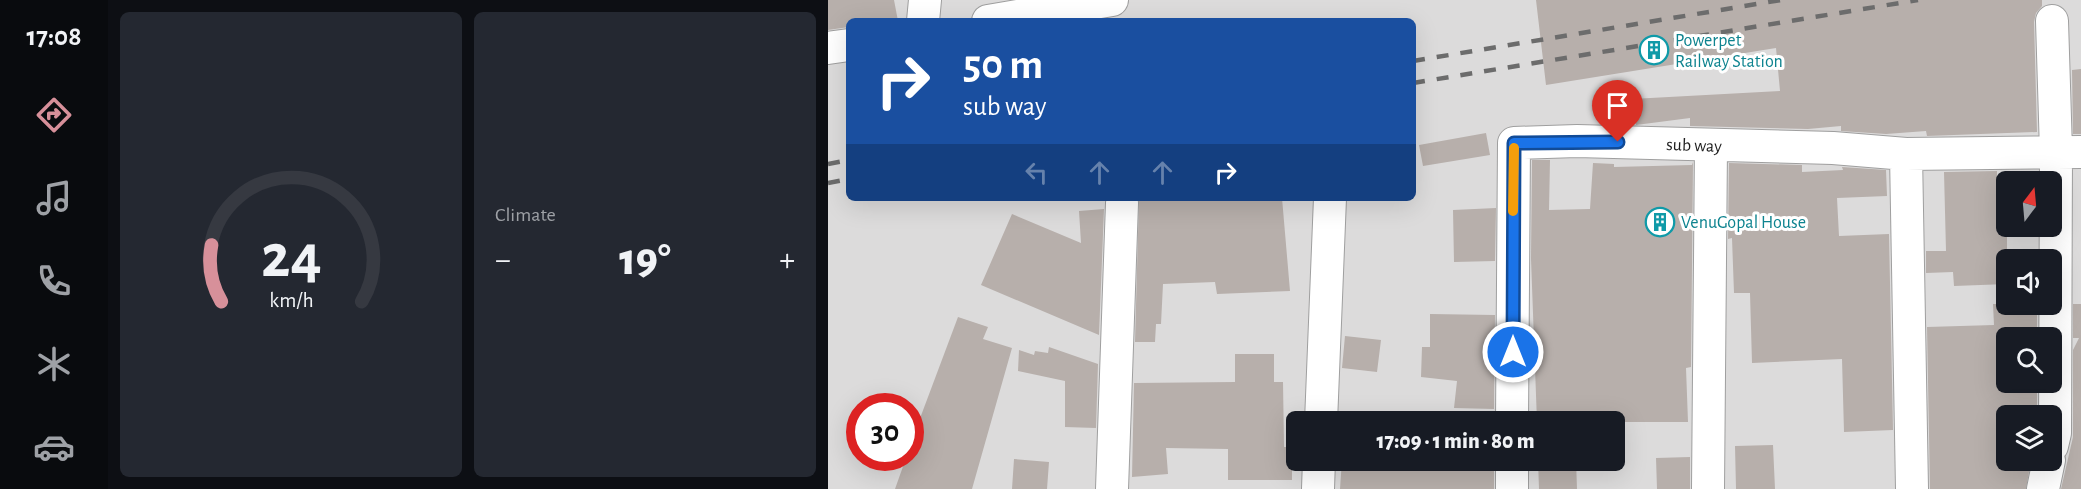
<!DOCTYPE html>
<meta charset="utf-8">
<style>
:root{--surface:#171b24;--page:#242831;--text:#f1f3f6;--muted:#9ea1a6;--line:#363941;--accent:#d7909a}
body{margin:0;font-family:"Alegreya Sans",sans-serif;background:var(--page);color:var(--text);height:100vh;display:flex;flex-direction:column;font-size:22px;white-space:nowrap}
*{box-sizing:border-box;margin:0}
p{font-size:20px;color:var(--muted)}
.icon{flex:none;width:33px;height:33px;fill:none;stroke:currentColor;stroke-width:2;stroke-linecap:round;stroke-linejoin:round}
.map{position:relative;flex:1;overflow:hidden}
.side{display:flex;flex-direction:column;gap:12px;padding:12px;background:#0d0f14;width:720px}
.side>*{flex:none}
.hud{position:absolute;left:18px;top:18px;width:570px;height:183px;border-radius:9px;box-shadow:0 6px 24px #0002;background:#1a4fa0;color:#fff;overflow:hidden}
.needle{width:39px;rotate:16deg}
.tools{position:absolute;left:1168px;top:171px;display:grid;gap:12px}
.tools a{display:grid;place-items:center;width:66px;height:66px;border-radius:9px;background:var(--surface);box-shadow:0 6px 24px #0002;font-size:30px}
.speed{position:absolute;left:18px;top:393px;display:flex;gap:12px;font-size:30px;font-weight:700;text-align:center}
.speed>*{display:grid;place-content:center;width:78px;height:78px;border-radius:50%;background:var(--surface);box-shadow:0 6px 24px #0002;line-height:1}
.speed .limit{border:9px solid #d22;background:#fff;color:#111}
.pin{position:absolute;display:grid;place-items:center;width:51px;height:51px;color:#fff;margin:-62px -26px;border-radius:50% 50% 50% 0;rotate:-45deg;box-shadow:0 0 6px #0007}
.pin .icon{rotate:45deg}
.me{position:absolute;width:66px;margin:-33px;rotate:0deg;stroke-linejoin:round;filter:drop-shadow(0 0 4px #0008)}
.turn{display:flex;align-items:center;gap:21px;height:126px;padding:0 18px;font-size:27px}
.turn .icon{width:78px;height:78px;stroke-width:2.5}
.turn b{display:block;font-size:42px;line-height:51px}
.lanes{display:flex;align-items:center;height:57px;padding:0 18px;background:#0003;justify-content:center;gap:30px;direction:ltr}
.lanes .off{opacity:.35}
.big{font-size:45px;font-weight:800;line-height:1.1}
.side .card{flex:1;display:flex;flex-direction:column;justify-content:center;gap:9px;min-width:0;padding:0 21px;border-radius:9px;background:var(--page)}
.side .dial{align-items:center;gap:0}
.dial svg{height:156px;overflow:visible;fill:none;stroke:var(--line);stroke-width:7;stroke-linecap:round;text-anchor:middle}
.dial text{fill:var(--text);stroke:none}
.heat{display:flex;justify-content:space-between;align-items:center;font-size:33px;direction:ltr}
.side .tiles{flex:1;display:grid;gap:12px;grid-template-columns:repeat(2,1fr)}
.trip{position:absolute;left:458px;top:411px;width:339px;height:60px;border-radius:9px;background:var(--surface);box-shadow:0 6px 24px #0002;font-weight:800;line-height:60px;text-align:center}
main{display:flex;flex:1;min-height:0}
.dock{display:flex;flex-direction:column;width:108px;justify-content:space-around;align-items:center;background:#090b0e;color:var(--muted)}
.dock .icon{width:42px;height:42px}
.dock .selected{color:var(--accent)}
.dock b{font-size:27px;color:var(--text)}
.map>svg:first-child{display:block}
.residential{fill:#dcdbdb;fill-rule:evenodd}
.building{fill:#b7afab}
.lines{fill:none;stroke-linecap:round;stroke-linejoin:round}
.minor-casing{stroke:#9f9f9f;stroke-width:34}
.minor{stroke:#fff;stroke-width:32}
.rail{stroke:#6c6c6c;stroke-width:4.5;stroke-dasharray:12 12;stroke-linecap:butt}
.route-casing{stroke:#114b97;stroke-width:15}
.route{stroke:#1a73e8;stroke-width:10}
.slow{stroke:#f59e0b;stroke-width:10}
.labels{text-anchor:middle;stroke-width:6;stroke-linejoin:round;paint-order:stroke}
.culture-label{font-size:18px;fill:#0d838f;stroke:#fff;text-anchor:start}
.street-label{font-size:18px;fill:#1e1e1e;stroke:#fff}
</style>
<main>
<nav class="dock">
<b>17:08</b>
<svg class="icon selected" aria-label="directions" viewBox="0 0 24 24"><path d="M12 3l9 9-9 9-9-9zM9 14v-3h6M13 9l2 2-2 2"/></svg>
<svg class="icon" aria-label="music" viewBox="0 0 24 24"><path d="M9 18V5l10-2v13"/><circle cx="6" cy="18" r="3"/><circle cx="16" cy="16" r="3"/></svg>
<svg class="icon" aria-label="phone" viewBox="0 0 24 24"><path d="M5 4h4l2 5-3 2q2 4 5 5l2-3 5 2v4C11 20 4 13 5 4z"/></svg>
<svg class="icon" aria-label="climate" viewBox="0 0 24 24"><path d="M12 3v18M4 7l16 10M4 17L20 7"/></svg>
<svg class="icon" aria-label="car" viewBox="0 0 24 24"><path d="M5 17H2v-5l4-1 3-4h7l3 4 3 1v5h-3M9 17h6M6 11h13"/><circle cx="7" cy="17" r="2"/><circle cx="17" cy="17" r="2"/></svg>
</nav>
<section class="side">
<div class="tiles">
<div class="card dial"><svg viewBox="0 0 100 80">
<path d="M14 69A42 42 0 1 1 86 69"/>
<path d="M14 69A42 42 0 0 1 9 40" stroke="#d7909a"/>
<text x="50" y="56" font-size="32" font-weight="700">24</text>
<text x="50" y="72" font-size="11">km/h</text>
</svg></div>
<div class="card"><p>Climate</p>
<div class="heat"><a>−</a><b class="big">19°</b><a>+</a></div>
</div>
</div>
</section>
<div class="map">
<svg width="1253" height="489" viewBox="0 0 1253 489">
<rect width="100%" height="100%" fill="#eeeae6"/>
<path class="residential" d="M0,0H1253V489H0ZM21,21H585V198H21ZM1179,182H1224V226H1179ZM1179,260H1224V304H1179ZM1179,338H1224V382H1179ZM32,406H82V458H32ZM1179,416H1224V460H1179ZM468,422H786V460H468Z"/>
<path class="building" d="M0,0H66L70,21H21V27L0,30Z
M708,0H1214V6L1208,13L1206,22L1209,132L1099,136L1098,131L1058,134L1013,131V126L980,129L862,126V118L808,125L804,99L952,91L948,48L718,85Z
M1253,69V134H1245L1244,70Z
M658,133L662,155L595,166L591,145Z
M704,160H722L721,210L762,209L765,163L786,164V167L864,165L865,162L863,367L858,368L860,422H709L703,259Z
M901,163L974,165V172L1015,170L1014,167L1058,170L1059,196L1009,198L1011,236L1061,234L1065,430L1016,432L1014,359L924,363L922,293H906L904,238L900,239Z
M1169,171V176H1179V284L1126,286L1125,272L1098,273V251H1118L1116,172Z
M311,198H454L462,291L389,294L387,282L335,284L333,324H328L327,342H307Z
M668,208L667,261L626,262L625,210Z
M276,209L271,335L153,285L184,214L253,243L251,211Z
M1165,304H1209V338H1179V382H1209V411L1179,412V460H1203L1198,489H1102L1099,327L1166,325Z
M1245,304H1253V489H1233L1245,437V350L1251,338H1245Z
M602,314L667,315L666,409L626,408L629,381L593,377L594,347H602Z
M130,317L160,327L155,339L184,348L144,489H67L78,458H82V445Z
M517,336L553,340L549,372L514,368Z
M221,347L270,364L268,428L237,427V381L190,371L191,350L206,355L207,351L220,353Z
M407,354H446V382H455L456,447H464V480H400V449L338,448L340,474L304,477L306,383L407,382Z
M945,445L947,489H908L907,446Z
M862,457V489H829L828,458Z
M186,459L221,462L219,489H184Z
M514,460H666V489H512Z
M710,460H748L749,489H711Z"/>
<g class="lines">
<g class="minor-casing">
<path id="minor" d="M95,21L97,0
M160,21L284,0
M1224,21L1228,151L1227,433L1224,446
M0,48L21,45
M1078,154L1084,489
M493,422L502,198
M684,422L686,143L749,141L1005,148L1078,154L1253,152
M284,489L294,203
M490,489L491,460
M684,489V460
M880,489L883,146
M1215,489L1221,460"/>
</g>
<use href="#minor" class="minor"/>
<path class="rail" d="M585,61L953,0
M585,83L1090,0
M0,164L21,160
M0,183L21,179"/>
</g>
<g class="lines">
<g class="route-casing">
<path id="route" d="M685,352L686,143L790,142"/>
</g>
<use href="#route" class="route"/>
<path class="slow" d="M685,211L686,148"/>
</g>
<defs>
<g id="building-ring" transform="scale(1.5)"><circle r="9.5" fill="#fff" stroke="#0f9aa8" stroke-width="1.5"/><path d="M-4-6H4V6H1V3H-1V6H-4ZM-2.5-4.3h1.7v1.8h-1.7ZM.8-4.3h1.7v1.8H.8ZM-2.5-1h1.7V.8h-1.7ZM.8-1h1.7V.8H.8Z" fill="#0f9aa8"/></g>
</defs>
<g fill-rule="evenodd">
<use href="#building-ring" x="826" y="50"/>
<use href="#building-ring" x="832" y="222"/>
</g>
<g class="labels">
<g class="culture-label">
<text x="847" y="46">Powerpet<tspan x="847" dy="21">Railway Station</tspan></text>
<text x="853" y="228">VenuGopal House</text>
</g>
<g class="street-label">
<text transform="translate(866 145) rotate(2)" y="6">sub way</text>
</g>
</g>
</svg>
<div class="tools">
<a><svg class="needle" viewBox="-14 -14 28 28"><path d="M0-13l5 13h-10z" fill="#e53935"/><path d="M0 13l5-13h-10z" fill="#9ea1a6"/></svg></a>
<a><svg class="icon" aria-label="sound" viewBox="0 0 24 24"><path d="M4 9h4l5-4v14l-5-4H4zM17 9q2 3 0 6"/></svg></a>
<a><svg class="icon" aria-label="search" viewBox="0 0 24 24"><circle cx="10" cy="10" r="6"/><path d="M15 15l6 6"/></svg></a>
<a><svg class="icon" aria-label="layers" viewBox="0 0 24 24"><path d="M12 4l9 5-9 5-9-5zM3 14l9 5 9-5"/></svg></a>
</div>
<div class="speed"><div class="limit">30</div></div>
<div class="pin" style="left:790px;top:142px;background:#d93025"><svg class="icon" aria-label="arrive" viewBox="0 0 24 24"><path d="M6 21V4h12l-3 4 3 4H6"/></svg></div>
<svg class="me" style="left:685px;top:352px" viewBox="-20 -20 40 40"><circle r="17" fill="#1a73e8" stroke="#fff" stroke-width="3"/><path d="M0-11L8 9 0 5-8 9z" fill="#fff"/></svg>
<div class="trip">17:09 · 1 min · 80 m</div>
<div class="hud">
<div class="turn"><svg class="icon" aria-label="right" viewBox="0 0 24 24"><path d="M7 20v-9h11M14 6l5 5-5 5"/></svg><div><b>50 m</b>sub way</div></div>
<div class="lanes"><svg class="icon off" aria-label="left" viewBox="0 0 24 24"><path d="M17 20v-9H6M10 6l-5 5 5 5"/></svg><svg class="icon off" aria-label="ahead" viewBox="0 0 24 24"><path d="M12 20V5M6 11l6-6 6 6"/></svg><svg class="icon off" aria-label="ahead" viewBox="0 0 24 24"><path d="M12 20V5M6 11l6-6 6 6"/></svg><svg class="icon" aria-label="right" viewBox="0 0 24 24"><path d="M7 20v-9h11M14 6l5 5-5 5"/></svg></div>
</div>
</div>
</main>
